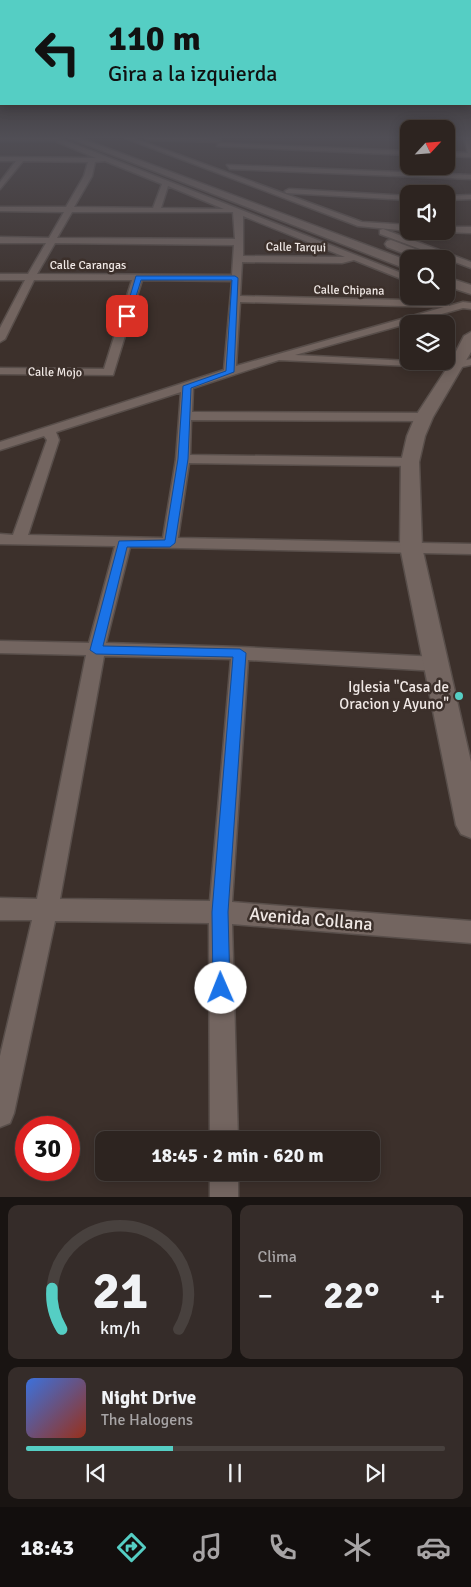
<!DOCTYPE html>
<html lang="es">
<meta charset="utf-8">
<style>
:root{--surface:#2d2420;--page:#352c29;--text:#f1f3f6;--muted:#a7a4a5;--line:#48413e;--accent:#55cec4}
body{margin:0;font-family:Signika,sans-serif;background:var(--page);color:var(--text);height:100vh;display:flex;flex-direction:column;font-size:19px;white-space:nowrap}
*{box-sizing:border-box;margin:0}
p{font-size:16px;color:var(--muted)}
.icon{flex:none;width:28px;height:28px;fill:none;stroke:currentColor;stroke-width:2;stroke-linecap:round;stroke-linejoin:round}
.map{position:relative;height:1197px;overflow:hidden}
.side{display:flex;flex-direction:column;gap:8px;padding:8px;background:#191412;flex:1}
.side>*{flex:none}
.banner{position:absolute;left:0px;top:0px;width:471px;height:105px;box-shadow:0 2px 12px #0003,0 0 0 1px var(--line);background:#55cec4;color:#111;overflow:hidden}
.needle{width:32px;rotate:64deg}
.tools{position:absolute;left:400px;top:120px;display:grid;gap:10px}
.tools a{display:grid;place-items:center;width:55px;height:55px;border-radius:10px;background:var(--surface);box-shadow:0 2px 12px #0003,0 0 0 1px var(--line);font-size:25px}
.speed{position:absolute;left:15px;top:1116px;display:flex;gap:10px;font-size:25px;font-weight:700;text-align:center}
.speed>*{display:grid;place-content:center;width:65px;height:65px;border-radius:50%;background:var(--surface);box-shadow:0 2px 12px #0003,0 0 0 1px var(--line);line-height:1}
.speed .limit{border:8px solid #d22;background:#fff;color:#111}
.pin{position:absolute;display:grid;place-items:center;width:42px;height:42px;color:#fff;margin:-21px;border-radius:10px;box-shadow:0 2px 8px #0006}
.me{position:absolute;width:55px;margin:-28px;rotate:359deg;stroke-linejoin:round;filter:drop-shadow(0 0 4px #0008)}
.turn{display:flex;align-items:center;gap:18px;height:105px;padding:0 25px;font-size:22px}
.turn .icon{width:65px;height:65px;stroke-width:2.5}
.turn b{display:block;font-size:35px;line-height:42px}
.big{font-size:38px;font-weight:700;line-height:1.1}
.side .widget{flex:1;display:flex;flex-direction:column;justify-content:center;gap:8px;min-width:0;padding:0 18px;border-radius:10px;background:var(--page)}
.side .dial{align-items:center;gap:0}
.dial svg{height:130px;overflow:visible;fill:none;stroke:var(--line);stroke-width:7;stroke-linecap:round;text-anchor:middle}
.dial text{fill:var(--text);stroke:none}
.song{display:flex;align-items:center;gap:15px}
.cover{width:60px;height:60px;border-radius:8px;background:linear-gradient(135deg,hsl(220 70% 55%),hsl(10 70% 35%))}
.played{height:5px;border-radius:2px;background:linear-gradient(90deg,var(--accent) 35%,var(--line) 35%)}
.keys{display:flex;justify-content:space-around;direction:ltr}
.heat{display:flex;justify-content:space-between;align-items:center;font-size:28px;direction:ltr}
.side .tiles{flex:1;display:grid;gap:8px;grid-template-columns:1fr 1fr}
.widget:last-child{grid-column:span 2}
.trip{position:absolute;left:95px;top:1131px;width:285px;height:50px;border-radius:10px;background:var(--surface);box-shadow:0 2px 12px #0003,0 0 0 1px var(--line);font-weight:700;line-height:50px;text-align:center}
.menu{display:flex;height:80px;justify-content:space-around;align-items:center;background:#120e0d;color:var(--muted)}
.menu .icon{width:35px;height:35px}
.menu .active{color:var(--accent)}
.menu b{font-size:22px;color:var(--text)}
.map>svg:first-child{display:block}
.lines{fill:none;stroke-linecap:round;stroke-linejoin:round}
.street-casing{stroke:#584e4a;stroke-width:3}
.secondary-casing{stroke:#584e4a;stroke-width:3}
.street{fill:#736560;fill-rule:evenodd}
.secondary{fill:#736560;fill-rule:evenodd}
.route{fill:#1a73e8;stroke:#114b97}
.poi-dot{fill:#55cec4;stroke:#3c302b;stroke-width:2}
.labels{text-anchor:middle;stroke-width:5;stroke-linejoin:round;paint-order:stroke}
.far-street-label{font-size:12px;fill:#f0e8e5;stroke:#3c302b}
.poi-label{font-size:15px;fill:#f0e8e5;stroke:#3c302b;text-anchor:end}
.near-street-label{font-size:18px;fill:#f0e8e5;stroke:#3c302b}
</style>
<div class="map">
<svg width="471" height="1197" viewBox="0 0 471 1197">
<rect width="100%" height="100%" fill="#3c302b"/>
<g class="lines">
<g class="street-casing">
<path id="street" d="M0,138H59L409,276V282L354,260L342,263L242,262L240,296L445,301L449,302V306L463,302L471,303V309L463,308L295,355L409,361L457,362L471,359V365L457,368L279,360L193,388L192,412L424,413L430,417L424,421L191,420L190,455L410,458L417,462L410,466L189,463L178,538L471,544V554L130,547L106,643L240,647L437,657L443,659L446,664L443,669L437,671L248,660L232,902L471,921V943L232,924L238,1140H210L209,923L55,921L14,1113L10,1123L0,1127V1056L32,920H0V898L37,899L86,655L0,653V641L89,643L115,546L0,544V534L13,535L47,440L44,436L0,450V442L224,370L232,281L142,280L113,375L0,374V368L104,369L132,280H34L5,339L0,342V328L25,280H0V274H28L46,243H0V237L49,238L64,212L0,211V207H66L84,176L88,162L23,161L0,189V182L16,161H0V157L96,158L55,141H0ZM105,161L162,184L153,208L74,207L92,176L95,162ZM168,186L224,209L161,208ZM72,212H233L235,239L57,238ZM243,216L345,257L243,256ZM55,243L234,245L232,275L37,274ZM240,302L444,307L236,366ZM181,392L176,459L163,538L28,535L59,440L56,432ZM104,656L231,659L210,901L60,899Z
M125,138H133L362,222L409,225V231L358,226Z
M145,138H206L221,140L218,142L148,140Z
M464,138H470L471,157L446,156V152L468,153Z
M219,143L409,151V155L217,146Z
M227,165L471,175V179L230,169Z
M289,189L409,196V200L286,193L285,191Z
M471,195V199L446,200V196Z
M446,227H471V233L443,232L446,231Z
M383,229L471,262V268L380,234V230Z
M210,1172H238V1197H210Z"/>
</g>
<g class="secondary-casing">
<path id="secondary" d="M69,138H80L409,261V270Z
M391,240L434,256L436,259H418L387,247L385,244L387,241Z
M446,277L471,285V294L446,286Z
M471,332V352L433,417L425,436L419,462L422,547L471,762V838L461,834L456,825L400,547L401,462L407,436L415,417L449,365L464,336Z"/>
</g>
<use href="#street" class="street"/>
<use href="#secondary" class="secondary"/>
</g>
<linearGradient id="sky" x2="0" y2="1"><stop stop-color="#211a18"/><stop offset="0.45" stop-color="#504e55"/><stop offset="1" stop-color="#504e55" stop-opacity="0"/></linearGradient>
<rect width="471" height="305" fill="url(#sky)"/>
<path class="route" d="M136,276H235L238,278L234,372L191,388L188,459L175,543L170,547H127L103,646L240,649L246,653L228,912L230,988L227,994L221,997L215,994L213,988L212,912L233,657L96,654L90,650L119,541L165,540L178,459L183,386L226,371L232,280H141L130,316L124,317Z"/>
<circle class="poi-dot" cx="459" cy="696" r="5"/>
<g class="labels">
<g class="far-street-label">
<text transform="translate(296 247) rotate(1)" y="4">Calle Tarqui</text>
<text x="88" y="269">Calle Carangas</text>
<text transform="translate(349 290) rotate(1)" y="4">Calle Chipana</text>
<text transform="translate(55 372) rotate(1)" y="4">Calle Mojo</text>
</g>
<g class="poi-label">
<text x="449" y="692">Iglesia "Casa de<tspan x="449" dy="17">Oracion y Ayuno"</tspan></text>
</g>
<g class="near-street-label">
<text transform="translate(311 919) rotate(5)" y="6">Avenida Collana</text>
</g>
</g>
</svg>
<div class="tools">
<a><svg class="needle" viewBox="-14 -14 28 28"><path d="M0-13l5 13h-10z" fill="#e53935"/><path d="M0 13l5-13h-10z" fill="#a7a4a5"/></svg></a>
<a><svg class="icon" aria-label="sound" viewBox="0 0 24 24"><path d="M4 9h4l5-4v14l-5-4H4zM17 9q2 3 0 6"/></svg></a>
<a><svg class="icon" aria-label="search" viewBox="0 0 24 24"><circle cx="10" cy="10" r="6"/><path d="M15 15l6 6"/></svg></a>
<a><svg class="icon" aria-label="layers" viewBox="0 0 24 24"><path d="M12 4l9 5-9 5-9-5zM3 14l9 5 9-5"/></svg></a>
</div>
<div class="speed"><div class="limit">30</div></div>
<div class="pin" style="left:127px;top:316px;background:#d93025"><svg class="icon" aria-label="arrive" viewBox="0 0 24 24"><path d="M6 21V4h12l-3 4 3 4H6"/></svg></div>
<svg class="me" style="left:221px;top:988px" viewBox="-20 -20 40 40"><circle r="19" fill="#fff"/><path d="M0-13L10 11 0 6-10 11z" fill="#1a73e8"/></svg>
<div class="trip">18:45 · 2 min · 620 m</div>
<div class="banner">
<div class="turn"><svg class="icon" aria-label="left" viewBox="0 0 24 24"><path d="M17 20v-9H6M10 6l-5 5 5 5"/></svg><div><b>110 m</b>Gira a la izquierda</div></div>
</div>
</div>
<section class="side">
<div class="tiles">
<div class="widget dial"><svg viewBox="0 0 100 80">
<path d="M14 69A42 42 0 1 1 86 69"/>
<path d="M14 69A42 42 0 0 1 8 44" stroke="#55cec4"/>
<text x="50" y="56" font-size="32" font-weight="700">21</text>
<text x="50" y="72" font-size="11">km/h</text>
</svg></div>
<div class="widget"><p>Clima</p>
<div class="heat"><a>−</a><b class="big">22°</b><a>+</a></div>
</div>
<div class="widget">
<div class="song"><i class="cover"></i><div><b>Night Drive</b><p>The Halogens</p></div></div>
<div class="played"></div>
<div class="keys"><svg class="icon" aria-label="previous" viewBox="0 0 24 24"><path d="M18 5L8 12l10 7zM5 5v14"/></svg><svg class="icon" aria-label="pause" viewBox="0 0 24 24"><path d="M8 5v14M16 5v14"/></svg><svg class="icon" aria-label="next" viewBox="0 0 24 24"><path d="M6 5l10 7-10 7zM19 5v14"/></svg></div>
</div>
</div>
</section>
<nav class="menu">
<b>18:43</b>
<svg class="icon active" aria-label="directions" viewBox="0 0 24 24"><path d="M12 3l9 9-9 9-9-9zM9 14v-3h6M13 9l2 2-2 2"/></svg>
<svg class="icon" aria-label="music" viewBox="0 0 24 24"><path d="M9 18V5l10-2v13"/><circle cx="6" cy="18" r="3"/><circle cx="16" cy="16" r="3"/></svg>
<svg class="icon" aria-label="phone" viewBox="0 0 24 24"><path d="M5 4h4l2 5-3 2q2 4 5 5l2-3 5 2v4C11 20 4 13 5 4z"/></svg>
<svg class="icon" aria-label="climate" viewBox="0 0 24 24"><path d="M12 3v18M4 7l16 10M4 17L20 7"/></svg>
<svg class="icon" aria-label="car" viewBox="0 0 24 24"><path d="M5 17H2v-5l4-1 3-4h7l3 4 3 1v5h-3M9 17h6M6 11h13"/><circle cx="7" cy="17" r="2"/><circle cx="17" cy="17" r="2"/></svg>
</nav>
